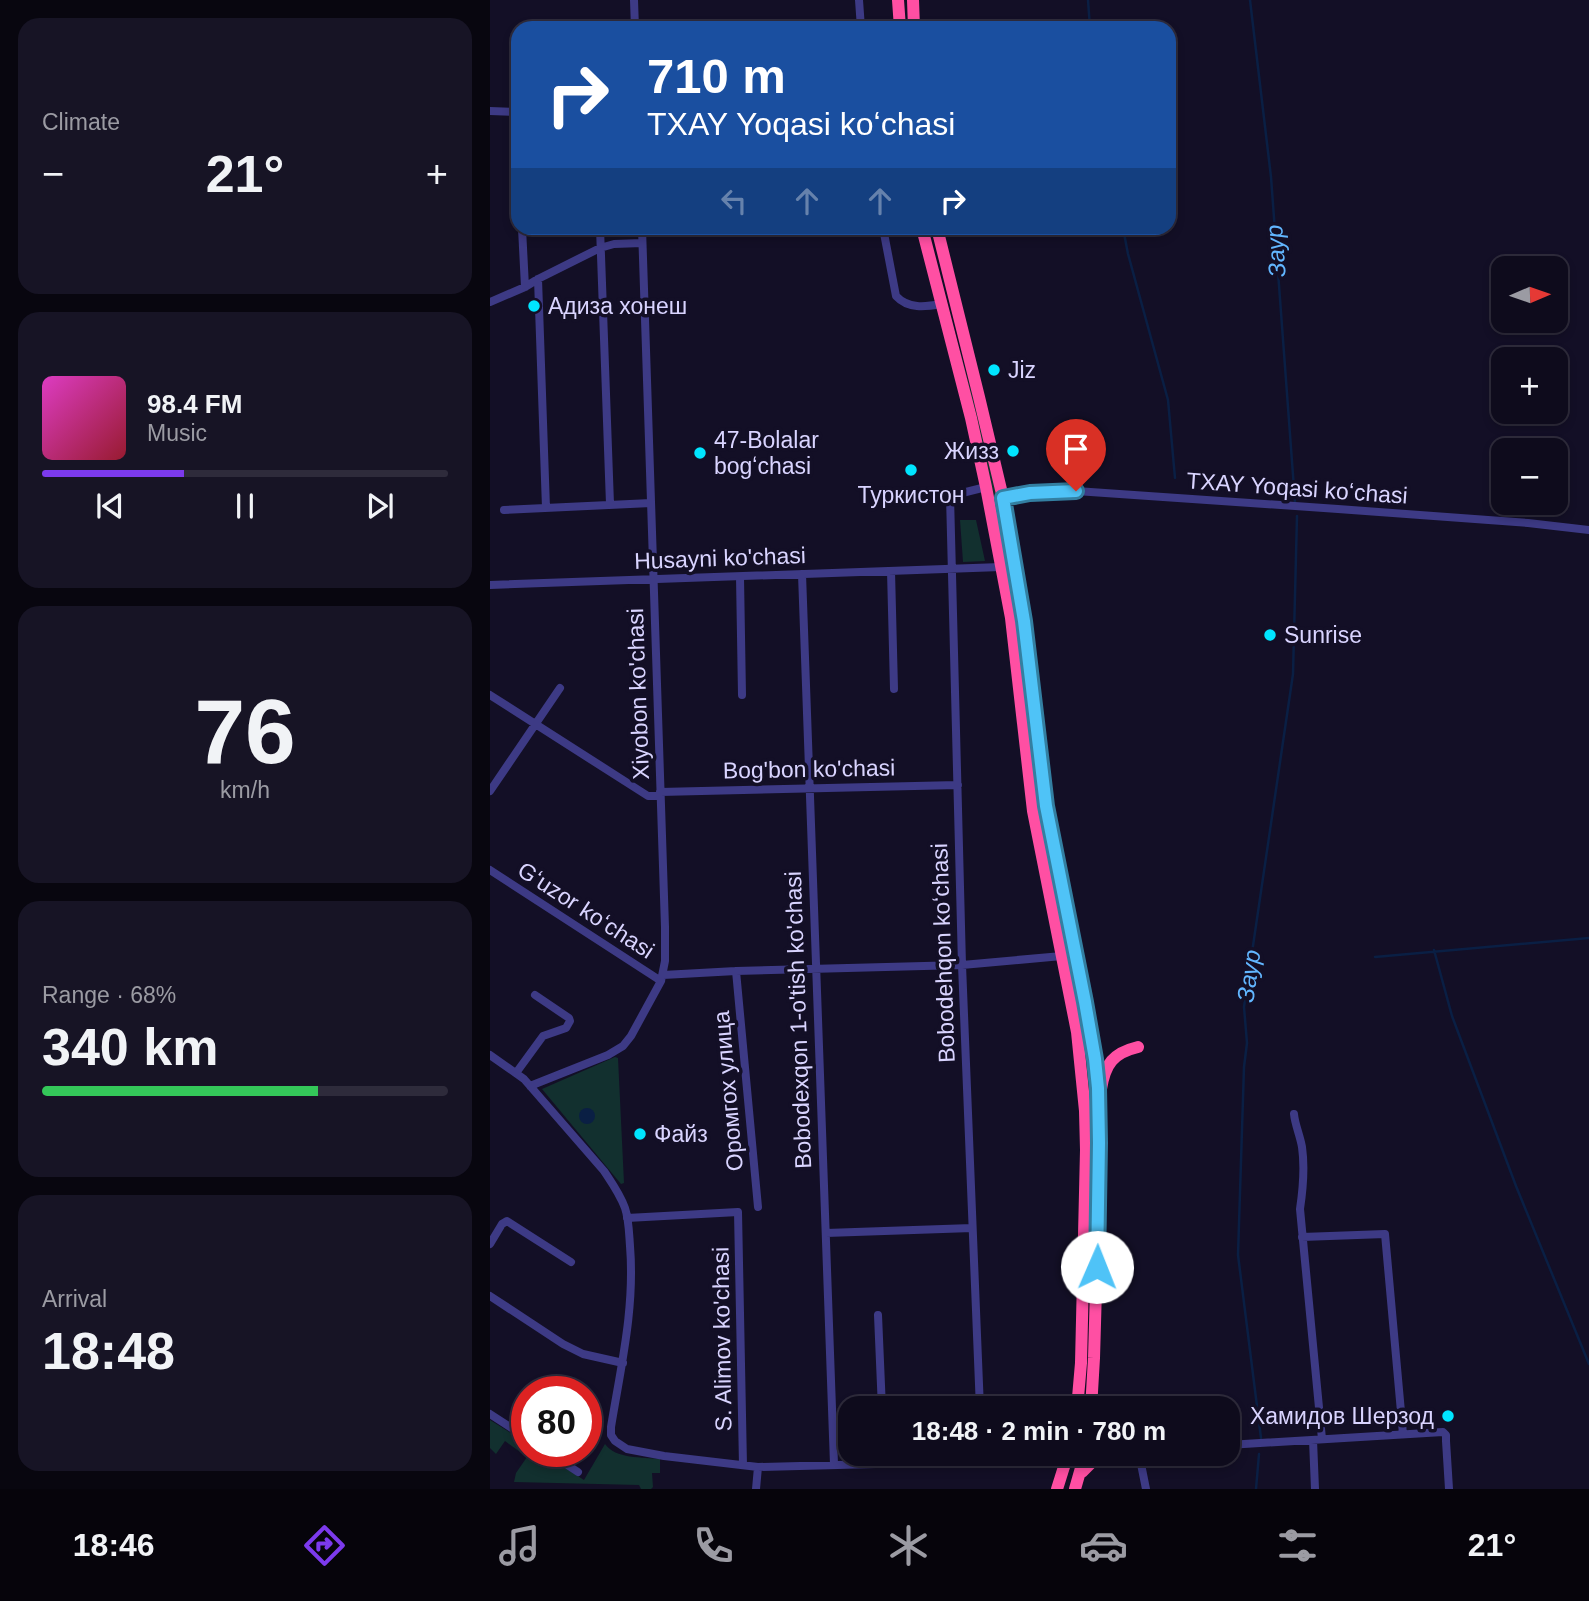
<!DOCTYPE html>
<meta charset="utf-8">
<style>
:root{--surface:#0e0b1c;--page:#171425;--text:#f1f3f6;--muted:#9b9ba3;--line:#2e2b3b;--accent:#7c3aed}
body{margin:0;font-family:Helvetica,sans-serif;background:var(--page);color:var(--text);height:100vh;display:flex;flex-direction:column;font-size:26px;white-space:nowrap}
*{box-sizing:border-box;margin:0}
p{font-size:23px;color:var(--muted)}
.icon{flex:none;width:38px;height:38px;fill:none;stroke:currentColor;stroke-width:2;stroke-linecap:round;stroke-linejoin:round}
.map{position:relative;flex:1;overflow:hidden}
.details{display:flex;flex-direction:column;gap:18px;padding:18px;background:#08060f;width:490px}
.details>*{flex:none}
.hud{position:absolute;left:21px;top:21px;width:665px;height:214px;border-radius:21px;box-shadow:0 4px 10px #0003,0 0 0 2px var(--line);background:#1a4fa0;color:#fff;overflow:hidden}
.needle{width:46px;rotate:88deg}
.controls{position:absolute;left:1001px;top:256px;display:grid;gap:14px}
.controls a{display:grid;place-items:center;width:77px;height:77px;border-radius:14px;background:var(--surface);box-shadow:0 4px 10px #0003,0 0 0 2px var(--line);font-size:35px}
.speed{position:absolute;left:21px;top:1376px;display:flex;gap:14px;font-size:35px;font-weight:700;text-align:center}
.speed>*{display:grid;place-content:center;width:91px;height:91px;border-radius:50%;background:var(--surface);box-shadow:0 4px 10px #0003,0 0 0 2px var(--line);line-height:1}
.speed .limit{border:10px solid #d22;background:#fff;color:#111}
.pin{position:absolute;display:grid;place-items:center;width:60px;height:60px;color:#fff;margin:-72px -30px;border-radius:50% 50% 50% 0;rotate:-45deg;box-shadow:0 0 7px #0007}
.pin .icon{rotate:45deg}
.me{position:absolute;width:77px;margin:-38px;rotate:1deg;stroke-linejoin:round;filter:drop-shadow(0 0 5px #0008)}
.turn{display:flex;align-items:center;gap:24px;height:147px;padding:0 21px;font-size:32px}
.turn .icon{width:91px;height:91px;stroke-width:2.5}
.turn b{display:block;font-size:49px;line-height:60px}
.lanes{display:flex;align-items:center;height:66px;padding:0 21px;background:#0003;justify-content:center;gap:35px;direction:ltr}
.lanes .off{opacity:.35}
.big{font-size:52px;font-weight:700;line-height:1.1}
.details .card{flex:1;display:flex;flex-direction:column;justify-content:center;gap:10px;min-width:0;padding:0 24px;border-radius:21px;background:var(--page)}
.details .dial{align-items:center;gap:0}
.dial b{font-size:91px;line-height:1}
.song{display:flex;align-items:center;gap:21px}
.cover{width:84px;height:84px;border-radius:10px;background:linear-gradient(135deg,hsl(310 70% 55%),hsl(350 70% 35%))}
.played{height:7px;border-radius:4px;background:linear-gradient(90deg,var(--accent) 35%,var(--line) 35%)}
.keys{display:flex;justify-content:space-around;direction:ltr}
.heat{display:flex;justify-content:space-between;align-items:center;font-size:38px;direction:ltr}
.charge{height:10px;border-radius:5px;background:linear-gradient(90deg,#34c759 68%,var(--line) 0)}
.trip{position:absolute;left:348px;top:1396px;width:402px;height:70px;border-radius:21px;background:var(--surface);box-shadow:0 4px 10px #0003,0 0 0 2px var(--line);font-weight:700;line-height:70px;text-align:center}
.dock{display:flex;height:112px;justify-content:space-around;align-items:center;background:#06040b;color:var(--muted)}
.dock .icon{width:49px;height:49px}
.dock .selected{color:var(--accent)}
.dock b{font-size:32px;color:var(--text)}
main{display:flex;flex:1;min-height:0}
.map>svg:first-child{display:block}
.green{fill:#12302f}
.water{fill:#0a1f44}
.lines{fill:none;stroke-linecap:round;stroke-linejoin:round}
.stream{stroke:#0a1f44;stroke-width:2.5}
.minor{stroke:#3d3a85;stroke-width:8}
.highway{stroke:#ff4fa3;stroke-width:12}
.route-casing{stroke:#337fa1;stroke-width:18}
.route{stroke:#4fc3f7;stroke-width:12}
.poi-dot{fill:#00e5ff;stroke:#130f26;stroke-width:2.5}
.labels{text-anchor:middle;stroke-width:7;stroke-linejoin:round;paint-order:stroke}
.poi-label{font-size:23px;fill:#d9d4ff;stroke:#130f26;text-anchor:start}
.street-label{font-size:23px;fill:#d9d4ff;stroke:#130f26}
.water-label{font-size:24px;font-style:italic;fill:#62b6ff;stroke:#130f26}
</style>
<main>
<section class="details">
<div class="card"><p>Climate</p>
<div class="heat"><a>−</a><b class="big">21°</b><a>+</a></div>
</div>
<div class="card">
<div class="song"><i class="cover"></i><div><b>98.4 FM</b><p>Music</p></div></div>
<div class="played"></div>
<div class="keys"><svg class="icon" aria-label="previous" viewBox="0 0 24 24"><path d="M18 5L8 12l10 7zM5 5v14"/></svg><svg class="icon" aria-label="pause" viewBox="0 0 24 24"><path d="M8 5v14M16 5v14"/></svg><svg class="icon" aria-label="next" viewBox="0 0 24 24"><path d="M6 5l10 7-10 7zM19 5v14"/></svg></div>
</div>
<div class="card dial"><b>76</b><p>km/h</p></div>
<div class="card"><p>Range · 68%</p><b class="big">340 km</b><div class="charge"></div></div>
<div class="card"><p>Arrival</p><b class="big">18:48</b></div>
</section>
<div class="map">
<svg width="1099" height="1489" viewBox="0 0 1099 1489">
<rect width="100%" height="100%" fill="#130f26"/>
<path class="green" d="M460,316L493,432L510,512L525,590L537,692H534Z
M470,520H486L495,561L473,562Z
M539,707C543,747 547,788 554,828C568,902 589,974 598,1048C607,1117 603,1187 602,1256H597L599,1118L549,828L534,708Z
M125,1057L128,1058L134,1183L131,1184L52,1089Z
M0,1420L37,1443V1451H49L94,1480L115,1444C125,1459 153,1457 170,1459V1473H162L163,1487L161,1489H151L149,1485L24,1482L26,1473L37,1457L15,1441L6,1454L0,1448Z"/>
<path class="water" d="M89 1116a8 8 0 1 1 16 0a8 8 0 1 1-16 0Z"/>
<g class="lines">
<path class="stream" d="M598,0L600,28
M760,0L781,177L805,502
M633,228L638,254L678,400L685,478
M944,950L962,1016L1026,1186L1099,1364
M885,957L1099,938
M771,1438L748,1255L754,1067L757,1043L754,1007L803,674L807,516
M766,1489L769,1454"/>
<path class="minor" d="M144,0L145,28
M369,0L371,28
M0,111L28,112
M26,112L28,155
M32,228L35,287
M110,228L120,504
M393,228L406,296C418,309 435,307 451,304
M48,279L56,508
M0,302L35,287L48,279L110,248L124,244L152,243
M513,498L539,493L586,491L848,509L1038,523L1099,530
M14,510L161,503
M401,571L404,689
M312,574L344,1464
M250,577L252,695
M0,585L511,567
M0,695L158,796H170
M0,791L70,688
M170,792L468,785
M0,870L171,981
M246,971L268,1207
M173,975L246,971L472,965L572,956
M0,1055L34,1079L114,1171C122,1183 130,1194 135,1208C139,1220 139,1233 140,1246C145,1308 131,1366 121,1427V1435L125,1441L137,1449L174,1456L268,1467L576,1459
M26,1073L53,1036L76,1028L80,1021L79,1018L45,995
M40,1086L118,1055L133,1046L141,1036L171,981L175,961V927L152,228
M804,1114C805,1125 810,1135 812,1147C815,1168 813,1189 810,1209L832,1439
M137,1218L248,1212L253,1465
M336,1233L482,1228
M812,1237L895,1234L913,1434
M0,1244L12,1224L17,1221L81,1262
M0,1296L73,1344L93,1354L133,1363
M388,1315L392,1409
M490,1409L472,965L460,496L496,487
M0,1414L37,1438
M823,1440L825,1489
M738,1445L953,1432L956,1435V1441L959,1489
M56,1451L88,1472
M649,1454L656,1489
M266,1489L268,1467"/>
<path class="highway" d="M408,0L410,28
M423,0L424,28
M432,228L481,418L496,487L521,618L543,811L587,1032L595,1111L596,1150L591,1363L587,1409
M447,228L489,397L513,498L534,621L557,806L595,1002L605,1059L608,1103L609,1185L604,1358L601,1409
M611,1089C615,1064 623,1053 648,1047
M592,1472L602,1462L614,1454
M567,1489L578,1454
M585,1489L595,1454"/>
</g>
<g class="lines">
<g class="route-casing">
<path id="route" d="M586,491L540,493L513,498L534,621L556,806L595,1002L605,1059L608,1088L609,1143L607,1267"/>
</g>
<use href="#route" class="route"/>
</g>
<g class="poi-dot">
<circle cx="44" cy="306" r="7"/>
<circle cx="504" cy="370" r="7"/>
<circle cx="523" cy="451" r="7"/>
<circle cx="210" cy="453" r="7"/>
<circle cx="421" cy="470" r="7"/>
<circle cx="780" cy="635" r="7"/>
<circle cx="150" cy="1134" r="7"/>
<circle cx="958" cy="1416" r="7"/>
</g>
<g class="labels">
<g class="poi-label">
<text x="58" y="314">Адиза хонеш</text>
<text x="518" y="378">Jiz</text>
<text x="224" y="448">47-Bolalar<tspan x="224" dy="26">bogʻchasi</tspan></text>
<text x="509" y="459" text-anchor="end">Жизз</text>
<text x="421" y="503" text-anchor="middle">Туркистон</text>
<text x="794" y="643">Sunrise</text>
<text x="164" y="1142">Файз</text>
<text x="944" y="1424" text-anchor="end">Хамидов Шерзод</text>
</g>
<g class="street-label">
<text transform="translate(807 488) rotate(4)" y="8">TXAY Yoqasi koʻchasi</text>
<text transform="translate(230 558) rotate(-2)" y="8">Husayni ko'chasi</text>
<text transform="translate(148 694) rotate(-92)" y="8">Xiyobon ko'chasi</text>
<text transform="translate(319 769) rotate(-1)" y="8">Bog'bon ko'chasi</text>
<text transform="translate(96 910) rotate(33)" y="8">Gʻuzor koʻchasi</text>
<text transform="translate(453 953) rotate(-92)" y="8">Bobodehqon koʻchasi</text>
<text transform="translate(308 1020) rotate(-92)" y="8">Bobodexqon 1-o'tish ko'chasi</text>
<text transform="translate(238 1091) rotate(-95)" y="8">Оромгох улица</text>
<text transform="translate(232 1339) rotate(-91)" y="8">S. Alimov ko'chasi</text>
</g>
<g class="water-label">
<text transform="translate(786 251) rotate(-94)" y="8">Заур</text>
<text transform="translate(759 976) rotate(-82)" y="8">Заур</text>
</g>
</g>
</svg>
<div class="controls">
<a><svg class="needle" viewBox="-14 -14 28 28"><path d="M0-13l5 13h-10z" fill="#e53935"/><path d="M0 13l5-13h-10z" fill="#9b9ba3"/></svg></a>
<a>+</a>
<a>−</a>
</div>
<div class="speed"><div class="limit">80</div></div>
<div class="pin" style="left:586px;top:491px;background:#d93025"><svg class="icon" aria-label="arrive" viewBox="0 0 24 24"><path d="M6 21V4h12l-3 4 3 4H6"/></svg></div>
<svg class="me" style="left:607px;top:1267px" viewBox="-20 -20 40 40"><circle r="19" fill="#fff"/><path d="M0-13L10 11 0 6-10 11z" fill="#4fc3f7"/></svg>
<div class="trip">18:48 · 2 min · 780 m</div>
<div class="hud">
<div class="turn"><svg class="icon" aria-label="right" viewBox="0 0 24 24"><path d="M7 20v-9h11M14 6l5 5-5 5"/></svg><div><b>710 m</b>TXAY Yoqasi koʻchasi</div></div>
<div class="lanes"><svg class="icon off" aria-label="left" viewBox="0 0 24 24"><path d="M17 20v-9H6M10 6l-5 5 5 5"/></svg><svg class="icon off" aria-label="ahead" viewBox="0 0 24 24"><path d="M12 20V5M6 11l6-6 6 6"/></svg><svg class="icon off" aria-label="ahead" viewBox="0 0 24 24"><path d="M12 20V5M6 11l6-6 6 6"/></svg><svg class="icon" aria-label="right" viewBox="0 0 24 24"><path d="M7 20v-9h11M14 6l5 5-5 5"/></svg></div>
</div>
</div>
</main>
<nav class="dock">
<b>18:46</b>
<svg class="icon selected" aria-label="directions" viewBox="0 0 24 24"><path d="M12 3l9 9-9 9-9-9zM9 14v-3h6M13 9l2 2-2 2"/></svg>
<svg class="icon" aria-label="music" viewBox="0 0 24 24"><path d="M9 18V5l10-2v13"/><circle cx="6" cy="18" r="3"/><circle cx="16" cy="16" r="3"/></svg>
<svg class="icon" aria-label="phone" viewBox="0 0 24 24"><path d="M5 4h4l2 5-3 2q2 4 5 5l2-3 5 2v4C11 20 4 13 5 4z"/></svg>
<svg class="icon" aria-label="climate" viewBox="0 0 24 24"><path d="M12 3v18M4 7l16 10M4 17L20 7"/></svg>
<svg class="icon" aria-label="car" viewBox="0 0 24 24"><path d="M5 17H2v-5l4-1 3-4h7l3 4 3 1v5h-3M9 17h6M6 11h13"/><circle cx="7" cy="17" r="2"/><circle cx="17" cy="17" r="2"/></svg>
<svg class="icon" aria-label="filters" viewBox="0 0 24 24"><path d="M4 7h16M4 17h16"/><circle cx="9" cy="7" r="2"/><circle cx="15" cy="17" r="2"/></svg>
<b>21°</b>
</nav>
